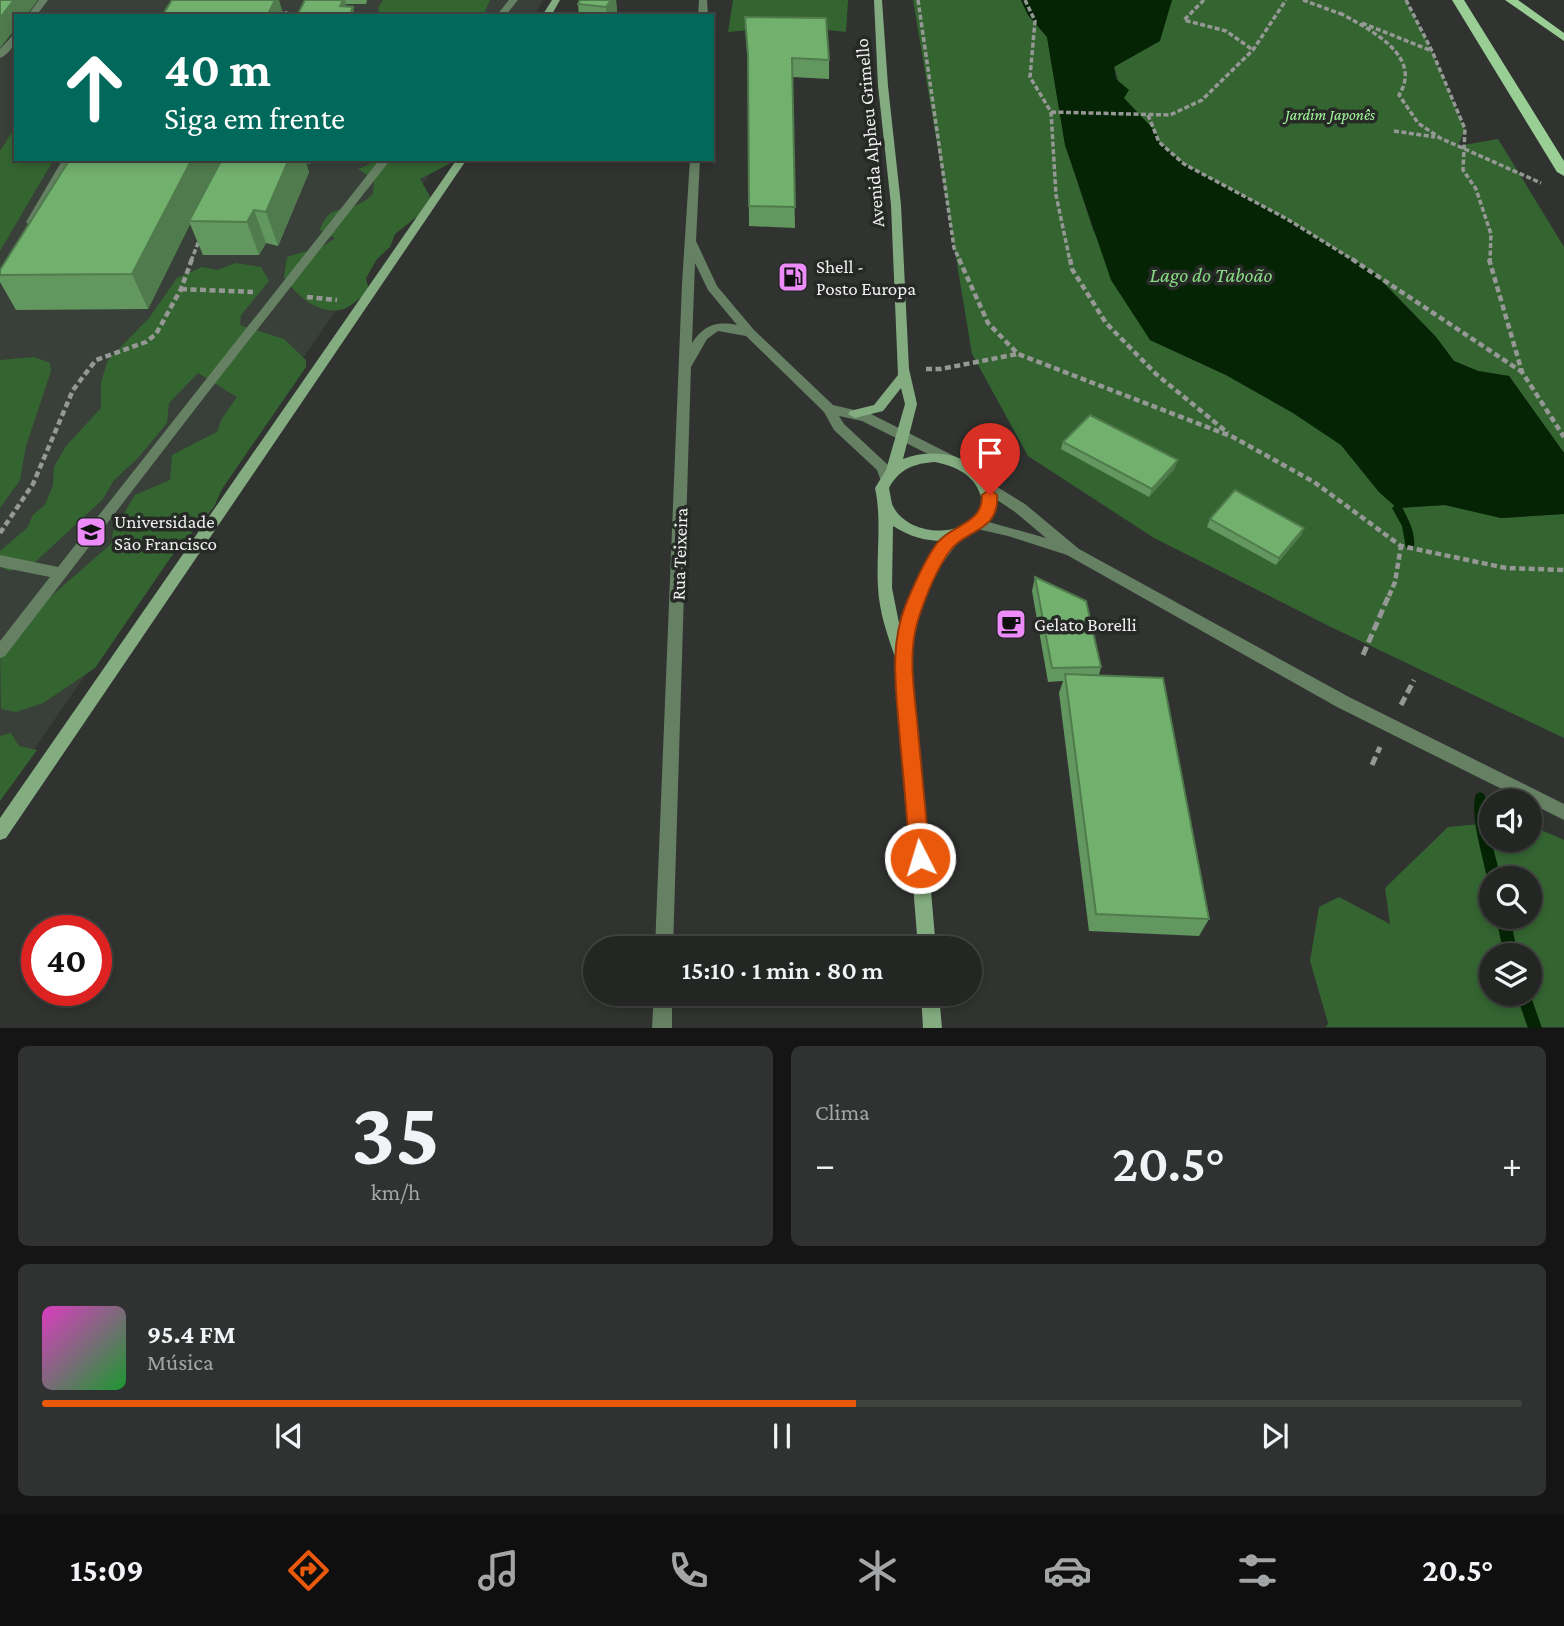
<!DOCTYPE html>
<html lang="pt">
<meta charset="utf-8">
<style>
:root{--surface:#242624;--page:#303231;--text:#f1f3f6;--muted:#a3a5a6;--line:#414341;--accent:#ea580c}
body{margin:0;font-family:"Crimson Pro",serif;background:var(--page);color:var(--text);height:100vh;display:flex;flex-direction:column;font-size:26px;white-space:nowrap}
*{box-sizing:border-box;margin:0}
p{font-size:23px;color:var(--muted)}
.icon{flex:none;width:38px;height:38px;fill:none;stroke:currentColor;stroke-width:2;stroke-linecap:round;stroke-linejoin:round}
.map{position:relative;height:1028px;overflow:hidden}
.details{display:flex;flex-direction:column;gap:18px;padding:18px;background:#141514;flex:1}
.details>*{flex:none}
.hud{position:absolute;left:14px;top:14px;width:700px;height:147px;border-radius:0px;box-shadow:0 4px 10px #0003,0 0 0 2px var(--line);background:#00695c;color:#fff;overflow:hidden}
.buttons{position:absolute;left:1479px;top:789px;display:grid;gap:14px}
.buttons a{display:grid;place-items:center;width:63px;height:63px;border-radius:50%;background:var(--surface);box-shadow:0 4px 10px #0003,0 0 0 2px var(--line);font-size:35px}
.speed{position:absolute;left:21px;top:915px;display:flex;gap:14px;font-size:35px;font-weight:700;text-align:center}
.speed>*{display:grid;place-content:center;width:91px;height:91px;border-radius:50%;background:var(--surface);box-shadow:0 4px 10px #0003,0 0 0 2px var(--line);line-height:1}
.speed .limit{border:10px solid #d22;background:#fff;color:#111}
.pin{position:absolute;display:grid;place-items:center;width:60px;height:60px;color:#fff;margin:-72px -30px;border-radius:50% 50% 50% 0;rotate:-45deg;box-shadow:0 0 7px #0007}
.pin .icon{rotate:45deg}
.me{position:absolute;width:77px;margin:-38px;rotate:355deg;stroke-linejoin:round;filter:drop-shadow(0 0 5px #0008)}
.turn{display:flex;align-items:center;gap:24px;height:147px;padding:0 35px;font-size:32px}
.turn .icon{width:91px;height:91px;stroke-width:2.5}
.turn b{display:block;font-size:49px;line-height:60px}
.big{font-size:52px;font-weight:600;line-height:1.1}
.details .widget{flex:1;display:flex;flex-direction:column;justify-content:center;gap:10px;min-width:0;padding:0 24px;border-radius:10px;background:var(--page)}
.details .dial{align-items:center;gap:0}
.dial b{font-size:91px;line-height:1}
.song{display:flex;align-items:center;gap:21px}
.cover{width:84px;height:84px;border-radius:10px;background:linear-gradient(135deg,hsl(310 70% 55%),hsl(130 70% 35%))}
.played{height:7px;border-radius:4px;background:linear-gradient(90deg,var(--accent) 55%,var(--line) 55%)}
.keys{display:flex;justify-content:space-around;direction:ltr}
.heat{display:flex;justify-content:space-between;align-items:center;font-size:38px;direction:ltr}
.details .tiles{flex:1;display:grid;gap:18px;grid-template-columns:1fr 1fr}
.widget:last-child{grid-column:span 2}
.trip{position:absolute;left:583px;top:936px;width:399px;height:70px;border-radius:35px;background:var(--surface);box-shadow:0 4px 10px #0003,0 0 0 2px var(--line);font-weight:600;line-height:70px;text-align:center}
.menu{display:flex;height:112px;justify-content:space-around;align-items:center;background:#0e0f0e;color:var(--muted)}
.menu .icon{width:49px;height:49px}
.menu .on{color:var(--accent)}
.menu b{font-size:32px;color:var(--text)}
.map>svg:first-child{display:block}
.built{fill:#394039}
.green{fill:#346531;fill-rule:evenodd}
.water{fill:#042404}
.lines{fill:none;stroke-linecap:round;stroke-linejoin:round}
.stream{fill:#042404;fill-rule:evenodd}
.path-far2{stroke:#969896;stroke-width:3.5;stroke-dasharray:5 2.5;stroke-linecap:butt}
.path-far1{stroke:#969896;stroke-width:4.5;stroke-dasharray:6 3.5;stroke-linecap:butt}
.path{stroke:#969896;stroke-width:5;stroke-dasharray:9 4.5;stroke-linecap:butt}
.lane{fill:#668064;fill-rule:evenodd}
.street{fill:#668064;fill-rule:evenodd}
.secondary{fill:#83ac80;fill-rule:evenodd}
.primary{fill:#99ce94;fill-rule:evenodd}
.wall{fill:#62975f}
.shaded-wall{fill:#507b4d}
.building{fill:#72b06e;stroke:#507b4d;stroke-width:2}
.route{fill:#ea580c;stroke:#983908;stroke-width:2}
.labels{text-anchor:middle;stroke-width:7;stroke-linejoin:round;paint-order:stroke}
.far-park-label{font-size:16px;font-style:italic;fill:#a2f69d;stroke:#262926}
.street-label{font-size:19px;fill:#eff0ef;stroke:#262926}
.poi-label{font-size:19px;fill:#eff0ef;stroke:#262926;text-anchor:start}
.water-label{font-size:21px;font-style:italic;fill:#87d982;stroke:#262926}
</style>
<div class="map">
<svg width="1564" height="1028" viewBox="0 0 1564 1028">
<rect width="100%" height="100%" fill="#303330"/>
<path class="built" d="M0,0H543L534,16H16V159H440L0,799Z"/>
<path class="green" d="M383,0H490L483,16H380L378,8Z
M733,0H848L846,32L792,26L728,32Z
M913,0H1021L1028,15L1047,37L1065,144L1093,230L1150,340L1226,375L1293,413L1341,445L1379,492L1397,508L1445,505L1501,518L1564,514V738L1329,626L1154,538L1028,456L972,354Z
M1172,0H1406L1432,51L1465,129L1458,146L1498,139L1564,247V453L1509,376L1478,371L1454,361L1436,337L1374,273L1287,219L1184,164L1159,142L1155,131L1123,98L1114,66L1134,54Z
M16,126V159H54L0,251V151Z
M381,159H451L449,164L420,179L432,200L419,215L395,234L390,247L377,259L366,278L369,291C361,296 350,309 340,310C317,314 296,295 284,277L287,257C303,251 322,250 335,238L320,230C329,204 341,213 359,204C364,202 369,197 373,194L374,180L358,169Z
M236,263L261,267L269,281L241,315L240,325L284,339L306,360V367L222,489L214,507L171,557L95,668L43,703L16,712L1,709L0,641L111,544L113,532L135,495L170,480L172,455L217,432L221,420L237,397L198,373L169,403L167,423L138,458L114,480L103,499L31,566L9,571L0,566V551L27,528L33,515L45,505L53,485L54,467L66,446L101,408V382L108,360L149,318L177,278L202,267L217,270Z
M34,357L50,363L51,371L26,446L20,480L0,508V360Z
M11,733L19,746L37,750L0,801V736Z
M1491,823V840H1530V825L1564,840V1027H1326L1328,1023L1310,961L1319,907L1339,897L1390,924L1385,888L1448,827ZM1491,878H1530V917H1491ZM1491,956H1530V994H1491Z"/>
<path class="water" d="M1021,0H1172L1160,41L1114,67L1116,79L1129,90L1124,98L1155,131L1159,142L1184,164L1287,219L1374,273L1436,337L1454,361L1478,371L1509,376L1564,453V514L1501,518L1445,505L1397,508L1379,492L1341,445L1293,413L1226,375L1150,340L1111,280L1065,145L1047,37L1028,15Z"/>
<g class="lines">
<path class="stream" d="M1397,504L1401,505C1408,519 1416,532 1414,548H1406L1402,526L1392,508Z
M1480,792L1484,794L1486,798L1491,840L1501,878H1491V883L1487,878C1483,857 1469,813 1476,794Z
M1496,917H1510L1518,956H1504Z
M1530,993V994L1542,1028H1528L1516,994Z"/>
<path class="path-far2" d="M918,0L954,248L960,261
M1025,0L1035,21L1030,77L1051,112L1056,195L1070,261
M1204,0L1184,20L1226,31L1253,50
M1303,0L1341,14
M1406,0L1432,51L1465,129L1463,170L1476,189L1491,234L1490,261
M277,11L299,16
M1340,13C1368,29 1424,55 1399,95L1418,123L1440,138L1541,183
M1362,23L1432,51
M1051,112L1170,115L1202,100L1253,50L1286,0
M1148,115L1159,142L1184,164L1287,219L1355,261
M1394,131L1435,137
M191,261L200,238"/>
<path class="path-far1" d="M959,259L988,323L1018,354L1233,437L1314,482L1401,546L1506,568L1564,570
M1070,259L1072,269L1106,323L1156,374L1228,433
M1352,259L1522,372
M1489,259L1522,372L1564,437
M181,289L253,292
M307,297L337,300
M926,369H941L1017,354
M0,533L33,484L73,390L96,360L146,342L156,334L181,289L192,259
M1389,596L1395,582L1401,546"/>
<path class="path" d="M1363,655L1389,595
M1401,705L1414,680
M1372,765L1380,747"/>
<path class="lane" d="M39,0H48L36,16H27Z
M509,0H518L505,16H496Z
M16,32C16,43 10,54 0,58V49Z
M63,159H73L36,224H28L26,222Z
M380,159H391L209,391L5,656L0,658V641L50,577L0,567V555L58,567Z"/>
<path class="street" d="M699,0H707L708,16H698Z
M690,159H700L696,241L717,286L754,330L833,405L871,414L956,457L958,460L956,463H946L862,421L839,416L844,424L888,465L893,478L886,483L881,481L877,470L834,430L824,412L746,336L718,331L707,339L691,367L673,948H655L682,284ZM695,263L708,290L737,325C716,321 704,325 692,343Z
M986,480L1025,504L1079,549L1349,697L1564,804V820L1337,707L1067,555L1008,536L973,528L971,524L973,520L978,519L1046,538L1015,512L981,489L979,485Z
M654,994H672V1028H652Z"/>
<path class="secondary" d="M552,0H560L551,16H542Z
M874,0H882L888,86L901,205L909,369L917,404L903,459C943,444 991,460 997,506L984,525L964,536L952,550L934,575L922,604L910,654L936,948H918L895,657C887,634 879,611 878,587C876,554 882,521 875,488L886,470L905,404L901,388L883,411L855,418L848,414L850,411L874,405L898,375L891,205L878,86ZM935,462C960,467 979,478 983,505C976,515 970,523 959,527C937,536 902,528 892,504C891,499 890,493 889,488C899,469 915,463 935,462ZM893,526C909,536 924,541 943,541C921,566 908,596 900,628L892,588Z
M457,159H467L6,838L0,840V818Z
M921,994H939L942,1028H923Z"/>
<path class="primary" d="M1452,0H1464L1564,161V176L1557,172Z
M1505,0H1518L1564,33V41Z"/>
</g>
<path class="wall" d="M305,0H367L366,4H346L345,7Z
M580,0H616L617,13L615,16H579L578,4Z
M745,17L829,60V79L792,77L795,228L749,226L748,71Z
M70,159H312L310,164L306,163L309,172L278,246L266,243L259,255H203L190,224L148,309L16,310L0,282V270Z
M1063,442L1175,468L1149,497L1061,449Z
M1210,519L1304,528L1301,535L1276,565L1207,527Z
M1035,577L1101,667L1099,675L1209,919L1199,936L1089,931L1059,693L1063,681L1048,682L1032,591Z"/>
<path class="shaded-wall" d="M14,0H38L26,16H16V28L0,48V18Z
M275,0H279L284,16H267Z
M335,0H345L346,4L345,7L347,16Z
M611,0H616L617,13L615,16H607L606,7Z
M353,7L355,16H349Z
M192,159H222L189,221L190,224L148,309L132,274Z
M289,159H305L309,172L278,246L266,212Z
M254,210L266,243L259,255L247,222Z
M1178,460L1175,468L1149,497L1152,489Z
M1304,528L1301,535L1276,565L1279,558Z"/>
<path class="building" d="M0,0H14L0,18Z
M172,0H275L267,16H162Z
M305,0H343L340,6L353,7L349,16H297Z
M580,0H611L606,7L578,4Z
M674,13L691,14V16H673Z
M745,17L826,18L829,60L792,58L795,207L749,206L748,55Z
M70,159H192L132,274L0,275V270Z
M222,159H289L266,212L254,210L247,222L189,221Z
M1090,415L1178,460L1152,489L1063,442Z
M1235,490L1304,528L1279,558L1210,519Z
M1035,577L1086,601L1101,667L1052,668Z
M1065,674L1163,678L1209,919L1096,914Z"/>
<path class="route" d="M990,489L997,495C1000,532 965,529 949,552C936,571 925,598 918,620C907,656 915,694 918,731C922,773 926,816 930,858L927,864L920,867L913,864L910,858C907,819 904,780 900,741C897,695 888,648 906,604C913,587 927,556 938,542C953,524 983,524 982,495Z"/>
<defs>
<g id="fuel-square" transform="scale(1.575)"><rect x="-9" y="-9" width="18" height="18" rx="4" fill="#ed8cf9" stroke="#262926"/><path d="M-5.5-6h7V0h2V4h1.3V-2.5L3-4.5l.8-.8L6-3V5H2.5V1h-1V6h-7ZM-4.2-4.7v3.2H.2V-4.7Z" fill="#111"/></g>
<g id="university-square" transform="scale(1.575)"><rect x="-9" y="-9" width="18" height="18" rx="4" fill="#ed8cf9" stroke="#262926"/><path d="M0-5L7-2L0 1L-7-2ZM-4 1L0 2.5L4 1V4Q0 6-4 4Z" fill="#111"/></g>
<g id="cafe-square" transform="scale(1.575)"><rect x="-9" y="-9" width="18" height="18" rx="4" fill="#ed8cf9" stroke="#262926"/><path d="M-5.5-4.5H6V0H3Q3 3.5 0 3.5H-2.5Q-5.5 3.5-5.5 0ZM3-3.2v2h1.7v-2ZM-6 4.5H4V6H-6Z" fill="#111"/></g>
</defs>
<g fill-rule="evenodd">
<use href="#fuel-square" x="793" y="277"/>
<use href="#university-square" x="91" y="532"/>
<use href="#cafe-square" x="1011" y="624"/>
</g>
<g class="labels">
<g class="far-park-label">
<text x="1330" y="120">Jardim Japonês</text>
</g>
<g class="street-label">
<text transform="translate(869 133) rotate(-95)" y="7">Avenida Alpheu Grimello</text>
<text transform="translate(679 554) rotate(-88)" y="7">Rua Teixeira</text>
</g>
<g class="poi-label">
<text x="816" y="273">Shell -<tspan x="816" dy="22">Posto Europa</tspan></text>
<text x="114" y="528">Universidade<tspan x="114" dy="22">São Francisco</tspan></text>
<text x="1034" y="631">Gelato Borelli</text>
</g>
<g class="water-label">
<text x="1211" y="282">Lago do Taboão</text>
</g>
</g>
</svg>
<div class="buttons">
<a><svg class="icon" aria-label="sound" viewBox="0 0 24 24"><path d="M4 9h4l5-4v14l-5-4H4zM17 9q2 3 0 6"/></svg></a>
<a><svg class="icon" aria-label="search" viewBox="0 0 24 24"><circle cx="10" cy="10" r="6"/><path d="M15 15l6 6"/></svg></a>
<a><svg class="icon" aria-label="layers" viewBox="0 0 24 24"><path d="M12 4l9 5-9 5-9-5zM3 14l9 5 9-5"/></svg></a>
</div>
<div class="speed"><div class="limit">40</div></div>
<div class="pin" style="left:990px;top:495px;background:#d93025"><svg class="icon" aria-label="arrive" viewBox="0 0 24 24"><path d="M6 21V4h12l-3 4 3 4H6"/></svg></div>
<svg class="me" style="left:920px;top:858px" viewBox="-20 -20 40 40"><circle r="17" fill="#ea580c" stroke="#fff" stroke-width="3"/><path d="M0-11L8 9 0 5-8 9z" fill="#fff"/></svg>
<div class="trip">15:10 · 1 min · 80 m</div>
<div class="hud">
<div class="turn"><svg class="icon" aria-label="ahead" viewBox="0 0 24 24"><path d="M12 20V5M6 11l6-6 6 6"/></svg><div><b>40 m</b>Siga em frente</div></div>
</div>
</div>
<section class="details">
<div class="tiles">
<div class="widget dial"><b>35</b><p>km/h</p></div>
<div class="widget"><p>Clima</p>
<div class="heat"><a>−</a><b class="big">20.5°</b><a>+</a></div>
</div>
<div class="widget">
<div class="song"><i class="cover"></i><div><b>95.4 FM</b><p>Música</p></div></div>
<div class="played"></div>
<div class="keys"><svg class="icon" aria-label="previous" viewBox="0 0 24 24"><path d="M18 5L8 12l10 7zM5 5v14"/></svg><svg class="icon" aria-label="pause" viewBox="0 0 24 24"><path d="M8 5v14M16 5v14"/></svg><svg class="icon" aria-label="next" viewBox="0 0 24 24"><path d="M6 5l10 7-10 7zM19 5v14"/></svg></div>
</div>
</div>
</section>
<nav class="menu">
<b>15:09</b>
<svg class="icon on" aria-label="directions" viewBox="0 0 24 24"><path d="M12 3l9 9-9 9-9-9zM9 14v-3h6M13 9l2 2-2 2"/></svg>
<svg class="icon" aria-label="music" viewBox="0 0 24 24"><path d="M9 18V5l10-2v13"/><circle cx="6" cy="18" r="3"/><circle cx="16" cy="16" r="3"/></svg>
<svg class="icon" aria-label="phone" viewBox="0 0 24 24"><path d="M5 4h4l2 5-3 2q2 4 5 5l2-3 5 2v4C11 20 4 13 5 4z"/></svg>
<svg class="icon" aria-label="climate" viewBox="0 0 24 24"><path d="M12 3v18M4 7l16 10M4 17L20 7"/></svg>
<svg class="icon" aria-label="car" viewBox="0 0 24 24"><path d="M5 17H2v-5l4-1 3-4h7l3 4 3 1v5h-3M9 17h6M6 11h13"/><circle cx="7" cy="17" r="2"/><circle cx="17" cy="17" r="2"/></svg>
<svg class="icon" aria-label="filters" viewBox="0 0 24 24"><path d="M4 7h16M4 17h16"/><circle cx="9" cy="7" r="2"/><circle cx="15" cy="17" r="2"/></svg>
<b>20.5°</b>
</nav>
